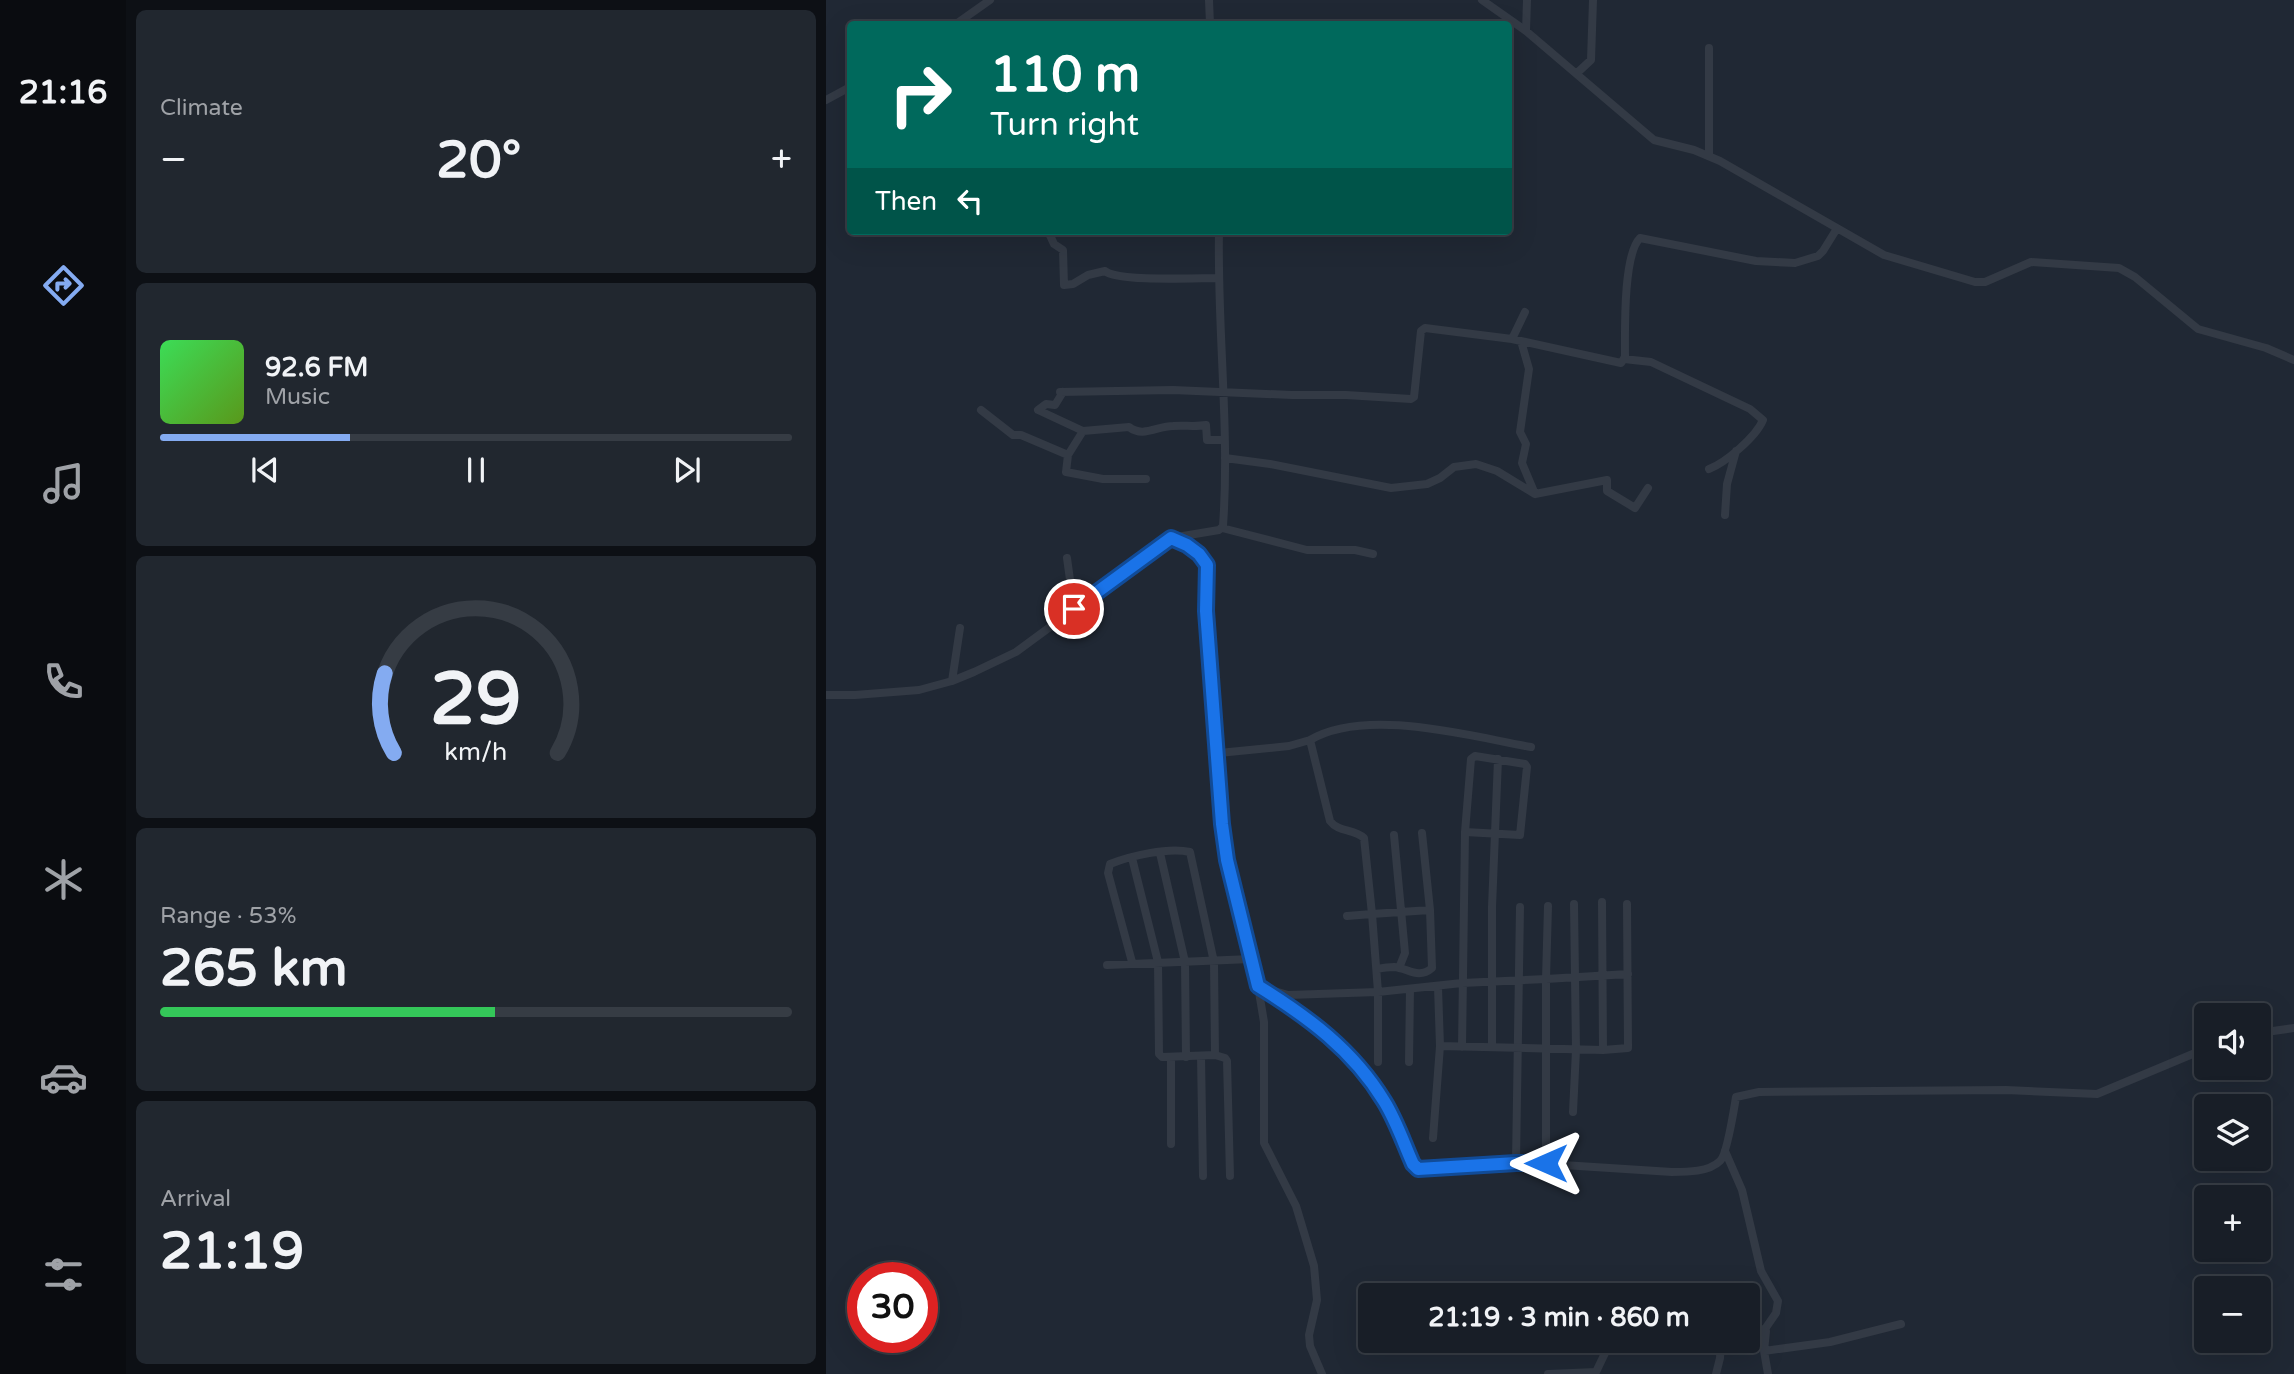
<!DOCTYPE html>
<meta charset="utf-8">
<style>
:root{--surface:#181e27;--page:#21272f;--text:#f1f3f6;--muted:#9fa2a7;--line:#363c44;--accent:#84abf1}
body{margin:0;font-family:"Varela Round",sans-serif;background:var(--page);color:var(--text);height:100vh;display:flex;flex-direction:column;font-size:26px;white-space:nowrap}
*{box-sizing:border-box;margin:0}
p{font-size:23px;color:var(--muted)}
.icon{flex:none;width:38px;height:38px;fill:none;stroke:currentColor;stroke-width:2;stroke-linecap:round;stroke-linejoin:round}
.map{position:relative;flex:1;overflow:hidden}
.drawer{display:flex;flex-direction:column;gap:10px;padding:10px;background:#0d1015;width:700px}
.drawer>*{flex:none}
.hud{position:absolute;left:21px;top:21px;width:665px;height:214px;border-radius:7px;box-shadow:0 7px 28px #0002,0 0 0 2px var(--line);background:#00695c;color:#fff;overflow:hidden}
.controls{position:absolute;left:1368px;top:1003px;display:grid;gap:14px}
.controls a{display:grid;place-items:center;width:77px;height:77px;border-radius:7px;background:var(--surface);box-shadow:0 7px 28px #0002,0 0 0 2px var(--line);font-size:35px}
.speed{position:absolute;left:21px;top:1262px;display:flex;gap:14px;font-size:35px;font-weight:700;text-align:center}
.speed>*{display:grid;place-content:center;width:91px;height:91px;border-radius:50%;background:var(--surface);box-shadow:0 7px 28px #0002,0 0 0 2px var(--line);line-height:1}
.speed .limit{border:10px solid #d22;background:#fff;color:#111}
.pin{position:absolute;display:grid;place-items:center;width:60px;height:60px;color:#fff;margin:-30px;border:4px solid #fff;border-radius:50%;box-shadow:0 2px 7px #0007}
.me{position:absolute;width:77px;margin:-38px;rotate:270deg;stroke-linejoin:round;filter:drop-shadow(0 0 5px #0008)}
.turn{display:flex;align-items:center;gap:24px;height:147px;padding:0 28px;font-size:32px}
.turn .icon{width:91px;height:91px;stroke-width:2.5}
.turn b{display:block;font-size:49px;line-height:60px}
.then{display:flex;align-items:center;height:66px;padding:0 28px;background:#0003;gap:14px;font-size:26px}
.big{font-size:52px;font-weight:800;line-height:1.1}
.drawer .widget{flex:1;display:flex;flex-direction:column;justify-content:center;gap:10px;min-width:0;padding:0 24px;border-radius:10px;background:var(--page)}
.drawer .dial{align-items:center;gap:0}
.dial svg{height:182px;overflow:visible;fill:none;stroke:var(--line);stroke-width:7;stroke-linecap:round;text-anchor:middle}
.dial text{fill:var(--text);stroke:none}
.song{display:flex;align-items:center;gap:21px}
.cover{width:84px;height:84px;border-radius:10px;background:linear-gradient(135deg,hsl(130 70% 55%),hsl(90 70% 35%))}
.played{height:7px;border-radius:4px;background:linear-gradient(90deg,var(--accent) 30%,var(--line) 30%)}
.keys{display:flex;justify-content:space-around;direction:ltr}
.heat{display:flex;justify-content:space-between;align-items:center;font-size:38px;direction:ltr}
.charge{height:10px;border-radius:5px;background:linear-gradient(90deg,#34c759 53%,var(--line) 0)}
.trip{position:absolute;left:532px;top:1283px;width:402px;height:70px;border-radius:7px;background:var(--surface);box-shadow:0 7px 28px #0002,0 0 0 2px var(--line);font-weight:800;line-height:70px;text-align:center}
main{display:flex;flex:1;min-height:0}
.menu{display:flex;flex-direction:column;width:126px;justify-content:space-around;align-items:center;background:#0a0c10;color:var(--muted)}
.menu .icon{width:49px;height:49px}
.menu .active{color:var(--accent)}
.menu b{font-size:32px;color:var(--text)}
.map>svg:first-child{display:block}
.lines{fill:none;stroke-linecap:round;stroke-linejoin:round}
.street{stroke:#333a45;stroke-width:8}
.route-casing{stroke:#114b97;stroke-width:18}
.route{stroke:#1a73e8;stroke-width:12}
</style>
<main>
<nav class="menu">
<b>21:16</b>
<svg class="icon active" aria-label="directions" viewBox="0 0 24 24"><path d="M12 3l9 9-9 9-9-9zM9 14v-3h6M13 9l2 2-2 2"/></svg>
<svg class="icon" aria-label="music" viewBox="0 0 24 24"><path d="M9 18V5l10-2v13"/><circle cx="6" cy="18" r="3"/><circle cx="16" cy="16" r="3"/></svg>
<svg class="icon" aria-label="phone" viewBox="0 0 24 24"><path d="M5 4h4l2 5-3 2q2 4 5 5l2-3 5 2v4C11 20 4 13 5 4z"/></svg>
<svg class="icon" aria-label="climate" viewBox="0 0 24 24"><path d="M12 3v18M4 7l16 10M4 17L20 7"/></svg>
<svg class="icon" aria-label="car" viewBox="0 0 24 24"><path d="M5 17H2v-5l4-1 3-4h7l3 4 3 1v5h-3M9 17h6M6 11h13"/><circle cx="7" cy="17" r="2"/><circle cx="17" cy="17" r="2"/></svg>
<svg class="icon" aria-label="filters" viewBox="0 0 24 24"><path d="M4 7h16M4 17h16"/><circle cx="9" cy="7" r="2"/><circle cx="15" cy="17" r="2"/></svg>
</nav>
<section class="drawer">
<div class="widget"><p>Climate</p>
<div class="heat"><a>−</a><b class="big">20°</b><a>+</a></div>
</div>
<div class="widget">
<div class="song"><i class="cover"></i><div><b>92.6 FM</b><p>Music</p></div></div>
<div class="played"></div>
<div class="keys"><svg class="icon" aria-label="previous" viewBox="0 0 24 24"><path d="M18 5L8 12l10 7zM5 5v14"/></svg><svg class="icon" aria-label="pause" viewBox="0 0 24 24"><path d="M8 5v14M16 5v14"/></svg><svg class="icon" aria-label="next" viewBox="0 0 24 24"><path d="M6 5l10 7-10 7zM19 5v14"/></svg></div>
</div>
<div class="widget dial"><svg viewBox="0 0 100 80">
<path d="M14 69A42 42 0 1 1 86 69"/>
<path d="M14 69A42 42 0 0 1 10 34" stroke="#84abf1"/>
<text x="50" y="56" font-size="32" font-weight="700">29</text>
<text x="50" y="72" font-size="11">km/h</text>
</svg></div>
<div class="widget"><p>Range · 53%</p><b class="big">265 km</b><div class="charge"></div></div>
<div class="widget"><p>Arrival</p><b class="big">21:19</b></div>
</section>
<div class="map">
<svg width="1468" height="1374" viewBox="0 0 1468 1374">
<rect width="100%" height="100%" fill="#202834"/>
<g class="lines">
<path class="street" d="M383,0L384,24
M656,0L700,31L828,140L868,150L894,161L1058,255L1149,282H1159L1205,262L1293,268L1309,277L1372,329L1440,348L1468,360
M130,24L164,0
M700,31L701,0
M751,73L765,60L767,0
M0,100L24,87
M883,156V48
M222,231L228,244L237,250L238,285L247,284L262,275L279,271C291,282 370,278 391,278
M686,339L699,312
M695,341L703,369L694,432L700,444L696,463L709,494L781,480V491L809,508L822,488
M798,359L825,362L924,409L937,420C930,437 899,463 883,469
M234,392L347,390L466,395H520L585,399L588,397L595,331L599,328L686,339L795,363L799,357C799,332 797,255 814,238L930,261L969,263L992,256L997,251L1010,230
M237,392L229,405L220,404L212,410L257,431L303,427C317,438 331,426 347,426C358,425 369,427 380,425L381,440H398
M155,410L187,435H195L242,455L257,431
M242,455L240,472L277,479H320
M399,458L444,464L565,488L601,484L614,478L628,467L650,464L671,471L709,494
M899,515L901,484L910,451
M396,528L481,550H529L547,554
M345,538L393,530L397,526C404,428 391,329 393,231
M241,558L248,609
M126,681L134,628
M0,695H29L93,690L126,681L148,672L190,652L345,538L361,545L373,554L381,565L380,611L396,824L401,860L432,986L438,1022V1143L470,1206L488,1266L491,1300L483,1335L484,1346L496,1374
M393,753L463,746L484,740
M568,835L579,953L573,968
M334,853L359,962L360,1057
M306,858L332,962L333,1054L336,1057L389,1055L388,962L364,852C342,847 304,856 284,864L282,873L306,962
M776,902L777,1050
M722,906L720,979L802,974
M604,910L546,914L538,838C528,829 512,832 504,821L484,740C540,707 643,736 705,747
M521,916L546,914L552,992V1062
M281,965L425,959
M551,969C556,968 562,967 568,967C582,968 592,980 606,968L604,910L596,833
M432,986C481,1017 529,1050 559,1102C568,1118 580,1166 598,1170L690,1162L846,1172C861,1172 883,1172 894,1161C901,1155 908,1109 910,1097L933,1092L1180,1090L1271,1094L1381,1048
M442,989L462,995L552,992L636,983L720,979V1163
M1433,1033L1468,1028
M614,1046L777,1050L802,1048L801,904
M636,1047L639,832L645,759L649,756L699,764L701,767L694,835L639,832
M666,1047V907L672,759
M389,1055L399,1058L401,1061L404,1176
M375,1056L377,1176
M583,1062L584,989
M747,1112L750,1050L748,904
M607,1138L614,1046L612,987
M345,1144V1058
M899,1151L916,1190L935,1271L952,1301L950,1313L939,1329
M690,1162L694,907
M922,1333L938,1329L940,1331L938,1351L942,1374
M938,1351L1004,1342L1075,1324
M722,1374L770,1372L780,1351L788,1345L867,1340
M890,1374L894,1358L895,1340"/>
</g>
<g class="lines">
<g class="route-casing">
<path id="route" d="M248,609L345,538L361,545L373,554L381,565L380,611L396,824L401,860L432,986C482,1017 527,1050 558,1101C570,1120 578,1144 587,1164L592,1169L690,1163H720"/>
</g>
<use href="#route" class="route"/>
</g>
</svg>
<div class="controls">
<a><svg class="icon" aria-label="sound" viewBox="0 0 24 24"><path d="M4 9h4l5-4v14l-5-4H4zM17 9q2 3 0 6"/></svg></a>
<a><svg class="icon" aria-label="layers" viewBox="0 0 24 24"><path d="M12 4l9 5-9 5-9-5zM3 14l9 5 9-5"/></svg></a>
<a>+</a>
<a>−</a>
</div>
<div class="speed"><div class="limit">30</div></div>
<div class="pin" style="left:248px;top:609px;background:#d93025"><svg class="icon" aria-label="arrive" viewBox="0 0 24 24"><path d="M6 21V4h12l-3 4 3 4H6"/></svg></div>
<svg class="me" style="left:720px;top:1163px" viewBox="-20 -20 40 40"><path d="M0-17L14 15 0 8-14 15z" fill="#1a73e8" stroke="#fff" stroke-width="4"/></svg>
<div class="trip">21:19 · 3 min · 860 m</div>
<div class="hud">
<div class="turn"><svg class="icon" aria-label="right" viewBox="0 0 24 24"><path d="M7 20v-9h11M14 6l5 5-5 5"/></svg><div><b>110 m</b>Turn right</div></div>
<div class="then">Then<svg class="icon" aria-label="left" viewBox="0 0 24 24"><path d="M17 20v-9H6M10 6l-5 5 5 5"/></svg></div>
</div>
</div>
</main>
